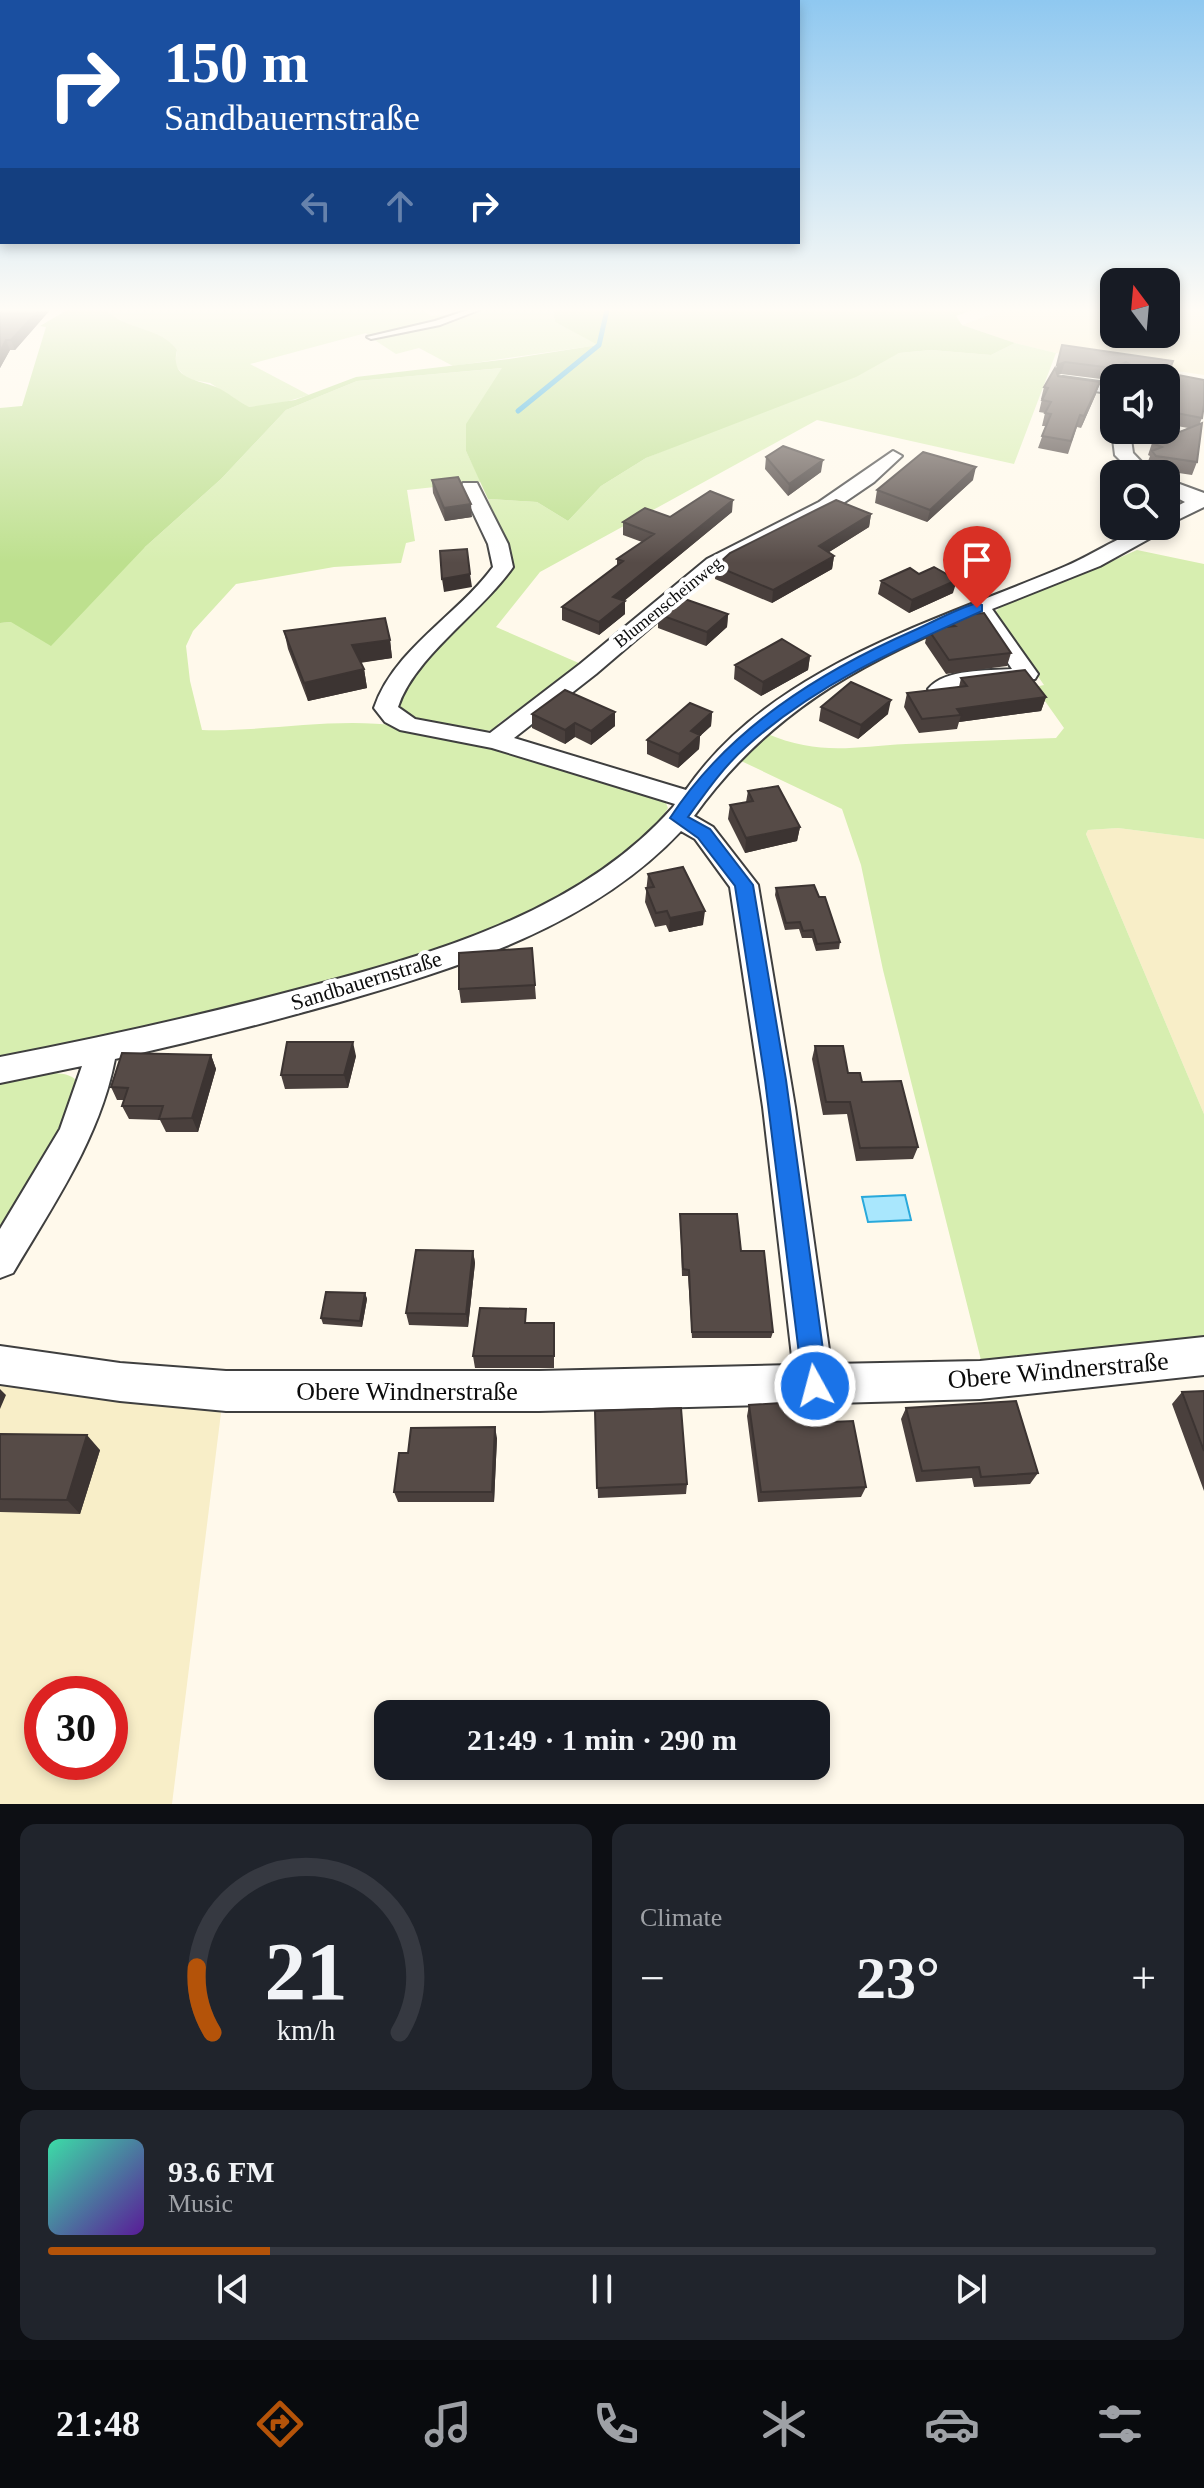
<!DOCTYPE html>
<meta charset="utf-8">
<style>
:root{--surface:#171b24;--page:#20242c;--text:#f1f3f6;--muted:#9ea1a6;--line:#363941;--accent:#b45309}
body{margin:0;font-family:Georgia,serif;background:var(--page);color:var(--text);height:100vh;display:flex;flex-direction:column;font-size:30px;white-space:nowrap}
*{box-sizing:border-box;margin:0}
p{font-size:26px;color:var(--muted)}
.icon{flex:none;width:44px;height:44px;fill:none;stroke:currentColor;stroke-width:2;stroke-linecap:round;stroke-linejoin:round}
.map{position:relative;height:1804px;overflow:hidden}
.drawer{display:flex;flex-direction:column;gap:20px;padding:20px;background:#0d0f14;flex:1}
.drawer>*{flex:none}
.hud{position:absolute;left:0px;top:0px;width:800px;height:244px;box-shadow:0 4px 12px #0003;background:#1a4fa0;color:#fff;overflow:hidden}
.needle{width:52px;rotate:344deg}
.tools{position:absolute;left:1100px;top:268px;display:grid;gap:16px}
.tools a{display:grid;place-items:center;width:80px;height:80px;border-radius:16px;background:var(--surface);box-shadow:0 4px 12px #0003;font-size:40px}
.speed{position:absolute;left:24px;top:1676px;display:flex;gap:16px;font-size:40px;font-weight:700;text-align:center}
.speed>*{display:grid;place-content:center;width:104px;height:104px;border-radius:50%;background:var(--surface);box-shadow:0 4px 12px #0003;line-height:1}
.speed .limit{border:12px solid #d22;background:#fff;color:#111}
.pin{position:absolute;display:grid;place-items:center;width:68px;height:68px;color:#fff;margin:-82px -34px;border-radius:50% 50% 50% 0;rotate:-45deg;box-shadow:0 0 8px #0007}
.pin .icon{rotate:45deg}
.me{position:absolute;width:88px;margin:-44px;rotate:353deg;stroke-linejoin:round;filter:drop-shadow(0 0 6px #0008)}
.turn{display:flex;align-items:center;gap:28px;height:168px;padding:0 32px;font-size:36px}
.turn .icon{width:104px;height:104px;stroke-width:2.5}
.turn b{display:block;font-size:56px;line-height:68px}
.lanes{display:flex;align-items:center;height:76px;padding:0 32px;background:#0003;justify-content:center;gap:40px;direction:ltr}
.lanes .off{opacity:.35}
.big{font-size:60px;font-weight:700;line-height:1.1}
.drawer .card{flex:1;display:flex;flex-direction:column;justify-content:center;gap:12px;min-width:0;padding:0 28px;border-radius:16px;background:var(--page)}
.drawer .dial{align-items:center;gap:0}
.dial svg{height:208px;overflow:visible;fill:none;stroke:var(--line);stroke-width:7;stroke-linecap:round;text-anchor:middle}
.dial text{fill:var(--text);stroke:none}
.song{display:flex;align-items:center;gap:24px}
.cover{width:96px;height:96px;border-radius:12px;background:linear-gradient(135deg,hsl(160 70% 55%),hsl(270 70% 35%))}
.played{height:8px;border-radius:4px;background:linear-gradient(90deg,var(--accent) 20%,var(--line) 20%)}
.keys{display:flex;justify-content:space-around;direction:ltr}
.heat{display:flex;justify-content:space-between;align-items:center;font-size:44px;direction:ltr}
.drawer .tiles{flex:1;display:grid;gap:20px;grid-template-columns:1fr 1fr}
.card:last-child{grid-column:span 2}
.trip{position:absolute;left:374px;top:1700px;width:456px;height:80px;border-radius:16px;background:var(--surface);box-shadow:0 4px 12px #0003;font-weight:700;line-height:80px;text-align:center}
.menu{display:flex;height:128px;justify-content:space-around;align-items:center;background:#090b0e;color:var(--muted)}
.menu .icon{width:56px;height:56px}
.menu .current{color:var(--accent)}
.menu b{font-size:36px;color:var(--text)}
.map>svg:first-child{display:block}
.farmland{fill:#f8eec8;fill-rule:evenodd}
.green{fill:#d7eeb0}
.forest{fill:#bde08e}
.water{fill:#a9e7fd;stroke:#29a9db;stroke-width:2}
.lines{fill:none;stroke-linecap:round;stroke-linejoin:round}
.stream{stroke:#29a9db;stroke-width:5}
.service-casing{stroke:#3f3f3f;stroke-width:4}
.minor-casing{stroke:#3f3f3f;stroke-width:4}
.service{fill:#fff;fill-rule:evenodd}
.minor{fill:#fff;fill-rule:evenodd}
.wall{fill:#4a403d}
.shaded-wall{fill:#3c3432}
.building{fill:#564b47;stroke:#3c3432;stroke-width:2}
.route{fill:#1a73e8;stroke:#114b97;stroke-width:2}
.labels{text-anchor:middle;stroke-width:8;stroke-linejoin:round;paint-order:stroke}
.far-street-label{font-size:18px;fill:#0c0c0c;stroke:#fff}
.street-label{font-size:22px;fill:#0c0c0c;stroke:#fff}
.near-street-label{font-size:26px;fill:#0c0c0c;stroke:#fff}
</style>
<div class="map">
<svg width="1204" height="1804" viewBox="0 0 1204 1804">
<rect width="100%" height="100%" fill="#fff9eb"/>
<path class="farmland" d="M1003,310H1114V334H1166V310H1204V375L1056,353L1015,343L962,325Z
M1118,828L1204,839V1114L1086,834L1088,830Z
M0,1381L222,1405L172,1804H0ZM42,1694H110V1762H42Z"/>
<path class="green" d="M107,310H423L431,316L459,314L369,336L366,333L250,364L309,395L275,405L248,407L210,383L187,379L175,365L177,350C155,330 123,327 107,310Z
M480,310H553L555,322L599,345L453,366L419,348L396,354L373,339L438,324Z
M1015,343L1056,353L1014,464L817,420L540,572L496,627L581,664L498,724V727C474,740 418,723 395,710L396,692L497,587L508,562L488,499L537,502L568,521L601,486L646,458L899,353L931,350L991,355Z
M503,368L466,451L481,482L407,490L415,541L406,543L401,563L334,567L236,584L193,631L186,646L190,681L202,730C268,732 333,717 399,726C490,739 578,773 665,801L668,808C653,833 632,849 608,866C531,922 439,951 348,977C233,1010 116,1033 0,1059V623L11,622L145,547L221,479L286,410L357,381Z
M1137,550L1204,564V839L1118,828L1088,830L1086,834L1204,1114V1347L983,1368L883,970L861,865L842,809L737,759L765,733C819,756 851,747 906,744C956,741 1006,740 1056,738L1064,728L1035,687L1044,685L994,613L1002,605L1069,580Z
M45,1073C71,1073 82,1075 80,1104L0,1238V1079Z"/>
<path class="forest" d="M67,310H107C125,330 161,327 177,350C170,379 195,379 216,387C228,392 237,401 249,407L295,400L356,377L509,359L598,345L555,322L553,310H972L956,316L962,325L1015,343L991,355L931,350L899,353L856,377L646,458L601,486L568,521L537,502L488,499L466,451V424L502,368L357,381L286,410L221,479L145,547L51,646L11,622L0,623V408L22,406L46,327L40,326Z"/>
<path class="water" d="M905,1195L911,1220L868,1222L862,1197Z"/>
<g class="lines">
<path class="stream" d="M518,411L599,345L607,310"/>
<g class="service-casing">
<path id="service" d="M468,310H479L440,325L371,339L367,337L435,321Z"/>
</g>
<g class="minor-casing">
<path id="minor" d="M1063,377L1114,384V394L1057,385V379Z
M1120,430H1138L1131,439L1133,453L1153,474H1134L1115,455L1113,439Z
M893,451L902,456L874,482L833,510L721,567L596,674L514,738L686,790C771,666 935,622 1066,566C1098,553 1131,526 1166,526V512L1185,502L1166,492V479L1204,493V507L1167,525L1165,530L1100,566L992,609L1038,674L1035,679L960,688L940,696L932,694L928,689C945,668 988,671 1012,669L980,621L974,616L967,619C855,665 766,716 694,816L713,827L758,885L795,1107L831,1364L980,1361L1204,1337V1375L980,1399L539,1411H226L120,1401L0,1384V1346L120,1363L226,1371H539L793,1365L763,1107L730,887L695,839L681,831C592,926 461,967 340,1002C266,1023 191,1042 115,1059C100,1138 53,1205 13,1273L0,1278V1229L60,1129L82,1066L0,1083V1057C99,1038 198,1016 296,990C429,955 579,914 673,807L675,804L492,748L400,730L385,722L374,708C394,649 457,616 493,567L488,544L461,487L463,483H477L479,487L508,544L513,567C481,613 414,657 398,707L415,719L490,733L580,664L707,559L819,502Z"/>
</g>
<use href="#service" class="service"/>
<use href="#minor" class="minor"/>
</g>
<path class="wall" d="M0,310H50L15,350H10L0,368Z
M1062,345L1173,361L1166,378H1128L1122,374L1109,380L1061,374L1057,375L1100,382L1096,394L1081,428L1077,427L1068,454L1038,448L1046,426H1042L1045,413L1039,412L1042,399H1041L1044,387L1056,369Z
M1166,398L1202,418L1200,423L1197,462L1192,475L1152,469L1147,464L1150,456L1148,455L1152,443L1188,428L1166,424Z
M766,457L821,472L788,496L765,469Z
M432,480L472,517L445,521L433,493Z
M973,480L927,522L875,503L877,490Z
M732,512L624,601L625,614L599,635L562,620V607L617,566V559L642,542L623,535V522Z
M871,514L869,527L829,552L834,556L832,569L772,603L715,579L716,566Z
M881,581L953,593L909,613L878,594Z
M658,614H728L727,627L706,646L658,628Z
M945,620L1011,653L1007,666L946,674L925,643L928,629L943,627Z
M284,631L390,640L392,658L360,663L364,669L367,688L308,701L288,649Z
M810,656L808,670L761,696L734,679L735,665Z
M961,678L1046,697L1041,711L959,722L957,729L919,733L904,707L907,693L959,687Z
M821,707L888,714L858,739L819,721Z
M615,712V726L591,745L575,737L565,744L532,728V714Z
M712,712L711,726L700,736L699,749L678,768L647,754V740Z
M748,791L800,827L797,841L745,853L728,819L730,805L746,802Z
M648,874L703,925L669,932L666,925L655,927L645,902Z
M776,888L819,897L840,942L839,949L816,951L812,938H802L799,929L785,930L775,895Z
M532,948L536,999L461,1003L459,989Z
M815,1046L848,1073L862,1082L918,1147L913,1159L856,1161L847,1114L823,1115L812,1059Z
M211,1055L216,1069L198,1132H166L160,1120L129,1119L122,1106L124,1100H117L111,1087Z
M356,1056L348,1088L285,1089L281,1075Z
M680,1214L741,1251L773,1332L771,1338H692L688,1276H682Z
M473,1251L475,1263L468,1327L409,1325L406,1313Z
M365,1293L367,1299L362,1327L323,1324L321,1318Z
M527,1323H554V1368H475L473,1356Z
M1204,1391V1491L1172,1404L1182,1392Z
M749,1405L831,1422L866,1487L861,1497L758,1502L747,1416Z
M906,1408L1038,1473L1030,1484L974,1487L972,1478L916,1482L901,1419Z
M595,1411L687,1484L686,1494L598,1498Z
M0,1434L100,1450L80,1514L0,1512Z
M497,1438L494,1502H398L394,1492L408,1453Z"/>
<path class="shaded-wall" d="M39,310H50L15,350L11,340Z
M6,340L10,350L0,368V352Z
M1065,362L1061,374L1054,376L1057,365Z
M1126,362L1122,374L1109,380L1112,368Z
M1100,382L1096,394L1081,428L1084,416Z
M823,460L821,472L788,496L789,484Z
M976,467L973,480L927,522L930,510Z
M733,500L732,512L613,610V597Z
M471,504L472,517L445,521L444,508Z
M871,514L869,527L818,559L819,546Z
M834,556L832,569L772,603L773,590Z
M470,574L472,587L444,592L442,579Z
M957,580L953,593L909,613L912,600Z
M625,601V614L599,635V622Z
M728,614L727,627L706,646L707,632Z
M390,640L392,658L356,663L352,645Z
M810,656L808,670L761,696L763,682Z
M364,669L367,688L308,701L304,683Z
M1046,697L1041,711L959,722L961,715L957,709Z
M891,700L888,714L858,739L861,725Z
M615,712V726L591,745V731Z
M712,712L711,726L700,736L699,749L678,768L679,754L691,731Z
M575,723V737L565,744V730Z
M800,827L797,841L745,853L746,838Z
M705,911L703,925L669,932L670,918Z
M353,1042L356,1056L348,1088L344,1075Z
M211,1055L216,1069L198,1132L192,1118Z
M473,1251L475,1263L468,1327L466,1314Z
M365,1293L367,1299L362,1327L360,1321Z
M0,1389L6,1395L0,1409Z
M495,1427L497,1438L494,1502L492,1492Z
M87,1435L100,1450L80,1514L67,1500Z"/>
<path class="building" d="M0,310H39L11,340H6L0,352Z
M1062,345L1173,361L1166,379V378H1152L1126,362L1112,368L1065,362L1057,365Z
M1055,368L1058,376L1100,382L1084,416L1080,415L1071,441L1042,436L1051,414L1045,413L1051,402L1042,400L1048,388L1044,387Z
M1178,375L1204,380V405L1202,418L1166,411V398Z
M1202,423L1197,462L1156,456L1152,451L1162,447L1152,443Z
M783,446L823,460L789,484L766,457Z
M923,452L976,467L930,510L877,490Z
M458,477L471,504L444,508L432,480Z
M710,491L733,500L613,597L625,601L599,622L562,607L623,561L617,559L654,534L623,522L645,508L670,517Z
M836,500L871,514L819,546L834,556L773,590L716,566L730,553Z
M467,549L470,574L442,579L440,551Z
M934,567L957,580L912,600L881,581L910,568L919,574Z
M679,597L728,614L707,632L658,614Z
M984,613L1011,653L949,660L928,629L955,626L945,620L952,616Z
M385,618L390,640L352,645L364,669L304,683L284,631Z
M782,639L810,656L763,682L735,665Z
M1025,670L1046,697L957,709L961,715L922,719L907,693L967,686L961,678Z
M851,682L891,700L861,725L821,707Z
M565,690L615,712L591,731L575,723L565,730L532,714Z
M690,703L712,712L691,731L700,735L679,754L647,740Z
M778,786L800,827L746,838L730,805L753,801L748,791Z
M683,867L705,911L670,918L667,911L656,913L646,888L654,887L648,874Z
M814,885L819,897H825L840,942L817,944L813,930L803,931L800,922L786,923L776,888Z
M532,948L535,985L459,989V953Z
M287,1042H353L344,1075H281Z
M815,1046H843L848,1073H860L862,1082L901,1081L918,1147L860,1148L850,1102H826Z
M122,1053L211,1055L192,1118L159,1119L163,1106H122L128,1088L111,1087Z
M680,1214H737L741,1251H764L773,1332H692L689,1270L683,1269Z
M416,1250L473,1251L466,1314L406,1313Z
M326,1292L365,1293L360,1321L321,1318Z
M480,1308L526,1309L525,1323H554V1356H473Z
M1204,1391V1451L1182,1392Z
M827,1400L831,1422L853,1421L866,1487L761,1492L749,1405Z
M1016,1401L1038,1473L981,1477L979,1467L922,1471L906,1408Z
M681,1408L687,1484L597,1488L595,1411Z
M495,1427L492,1492H394L399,1453H408L411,1428Z
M0,1434L87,1435L67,1500L0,1499Z"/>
<linearGradient id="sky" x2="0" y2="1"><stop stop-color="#8fc8f0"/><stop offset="0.55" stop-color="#fffcf6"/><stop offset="1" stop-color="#fffcf6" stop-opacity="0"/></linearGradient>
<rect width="1204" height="563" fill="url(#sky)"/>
<path class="route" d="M977,603L982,605V611C899,648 816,684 747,746C724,766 706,792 688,817L710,829L753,885L786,1080L828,1386L824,1395L815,1399L806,1395L803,1386L765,1080L735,886L698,838L670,818C728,729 819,672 915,630C935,621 956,609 977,603Z"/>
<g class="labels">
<g class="far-street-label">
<text transform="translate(668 602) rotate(-39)" y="6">Blumenscheinweg</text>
</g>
<g class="street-label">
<text transform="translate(366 980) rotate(-17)" y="8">Sandbauernstraße</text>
</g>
<g class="near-street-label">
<text transform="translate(1058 1370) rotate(-5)" y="9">Obere Windnerstraße</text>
<text x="407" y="1400">Obere Windnerstraße</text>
</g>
</g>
</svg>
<div class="tools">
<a><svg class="needle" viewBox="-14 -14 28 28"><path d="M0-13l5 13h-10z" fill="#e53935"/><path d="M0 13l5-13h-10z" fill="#9ea1a6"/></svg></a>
<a><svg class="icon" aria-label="sound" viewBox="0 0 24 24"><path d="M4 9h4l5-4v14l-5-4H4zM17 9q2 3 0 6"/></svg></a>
<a><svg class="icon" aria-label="search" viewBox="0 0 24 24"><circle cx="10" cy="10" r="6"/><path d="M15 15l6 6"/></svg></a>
</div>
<div class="speed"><div class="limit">30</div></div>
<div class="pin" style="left:977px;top:608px;background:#d93025"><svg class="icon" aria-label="arrive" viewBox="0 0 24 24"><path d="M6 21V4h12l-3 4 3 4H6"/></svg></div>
<svg class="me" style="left:815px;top:1386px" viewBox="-20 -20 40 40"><circle r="17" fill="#1a73e8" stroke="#fff" stroke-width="3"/><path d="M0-11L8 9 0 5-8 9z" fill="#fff"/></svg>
<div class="trip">21:49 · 1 min · 290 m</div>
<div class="hud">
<div class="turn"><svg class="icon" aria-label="right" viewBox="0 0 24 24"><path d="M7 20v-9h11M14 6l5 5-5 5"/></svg><div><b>150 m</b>Sandbauernstraße</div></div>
<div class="lanes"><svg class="icon off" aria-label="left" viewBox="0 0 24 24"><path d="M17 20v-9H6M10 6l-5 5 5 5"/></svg><svg class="icon off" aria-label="ahead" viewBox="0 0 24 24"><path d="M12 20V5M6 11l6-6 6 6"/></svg><svg class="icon" aria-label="right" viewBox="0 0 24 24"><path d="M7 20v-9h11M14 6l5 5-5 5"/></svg></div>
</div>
</div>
<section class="drawer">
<div class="tiles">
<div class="card dial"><svg viewBox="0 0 100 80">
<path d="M14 69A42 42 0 1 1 86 69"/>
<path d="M14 69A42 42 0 0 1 8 44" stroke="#b45309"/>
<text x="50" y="56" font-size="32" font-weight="700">21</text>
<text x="50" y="72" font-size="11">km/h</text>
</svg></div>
<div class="card"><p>Climate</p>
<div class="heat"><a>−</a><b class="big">23°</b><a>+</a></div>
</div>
<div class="card">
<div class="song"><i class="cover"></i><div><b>93.6 FM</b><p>Music</p></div></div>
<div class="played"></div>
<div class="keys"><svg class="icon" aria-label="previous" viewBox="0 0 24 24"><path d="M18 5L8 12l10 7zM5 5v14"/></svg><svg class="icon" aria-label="pause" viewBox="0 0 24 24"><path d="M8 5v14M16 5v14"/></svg><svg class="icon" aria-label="next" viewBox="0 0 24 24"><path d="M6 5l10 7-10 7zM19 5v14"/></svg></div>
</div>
</div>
</section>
<nav class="menu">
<b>21:48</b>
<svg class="icon current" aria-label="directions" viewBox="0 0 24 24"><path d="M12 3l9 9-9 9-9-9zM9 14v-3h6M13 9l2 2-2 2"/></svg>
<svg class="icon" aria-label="music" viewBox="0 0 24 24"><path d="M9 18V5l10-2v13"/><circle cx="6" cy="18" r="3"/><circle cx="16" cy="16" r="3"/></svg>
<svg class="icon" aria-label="phone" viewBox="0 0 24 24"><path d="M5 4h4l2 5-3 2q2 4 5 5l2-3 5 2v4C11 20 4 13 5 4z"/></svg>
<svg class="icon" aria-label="climate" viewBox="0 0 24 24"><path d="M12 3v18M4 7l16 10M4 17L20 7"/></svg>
<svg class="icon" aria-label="car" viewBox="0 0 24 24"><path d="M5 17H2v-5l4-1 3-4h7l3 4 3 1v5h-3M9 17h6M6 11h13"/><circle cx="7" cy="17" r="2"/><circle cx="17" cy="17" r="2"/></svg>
<svg class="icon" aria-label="filters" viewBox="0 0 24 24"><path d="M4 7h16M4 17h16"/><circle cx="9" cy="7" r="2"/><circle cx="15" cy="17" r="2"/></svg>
</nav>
